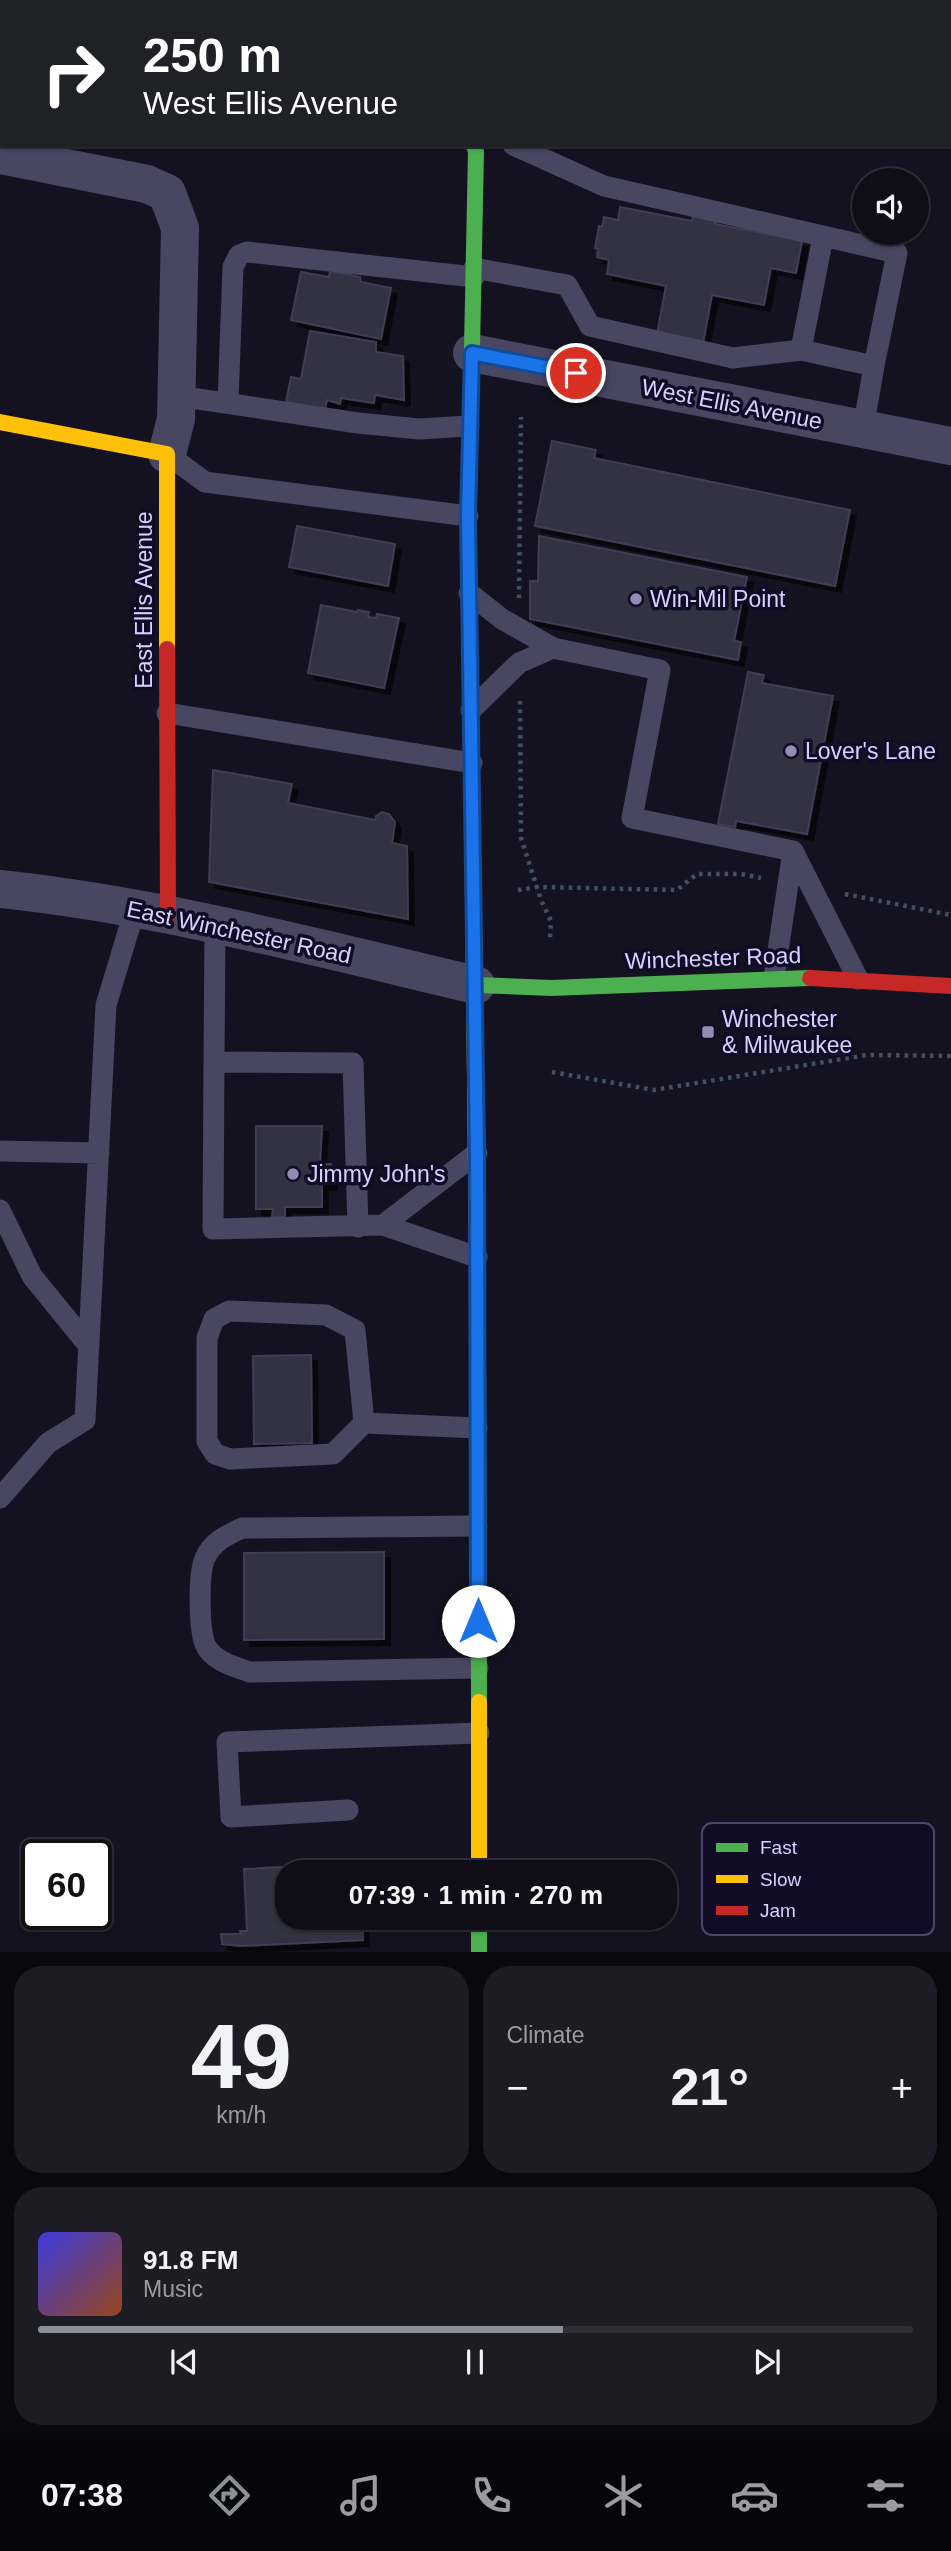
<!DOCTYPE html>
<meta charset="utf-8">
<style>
:root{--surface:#0f0e18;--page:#1d1c25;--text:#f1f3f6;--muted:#9b9ca2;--line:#2f2e37;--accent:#8c9099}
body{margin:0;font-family:Helvetica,sans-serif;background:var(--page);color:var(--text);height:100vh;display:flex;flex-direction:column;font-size:26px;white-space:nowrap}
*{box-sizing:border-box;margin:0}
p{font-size:23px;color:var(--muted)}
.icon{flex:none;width:38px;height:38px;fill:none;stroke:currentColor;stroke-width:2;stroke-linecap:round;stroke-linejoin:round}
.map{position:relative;height:1952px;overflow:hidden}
.sheet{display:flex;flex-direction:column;gap:14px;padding:14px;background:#08080d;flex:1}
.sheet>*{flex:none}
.top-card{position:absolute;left:0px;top:0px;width:952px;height:147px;box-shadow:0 2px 5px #0004,0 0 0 2px var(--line);background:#202124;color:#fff;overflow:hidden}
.controls{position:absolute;left:852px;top:168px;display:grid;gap:14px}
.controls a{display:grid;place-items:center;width:77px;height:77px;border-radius:50%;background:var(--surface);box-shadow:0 2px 5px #0004,0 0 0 2px var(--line);font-size:35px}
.speed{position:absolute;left:21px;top:1839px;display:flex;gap:14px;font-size:35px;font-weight:700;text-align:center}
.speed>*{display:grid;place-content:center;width:91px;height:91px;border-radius:50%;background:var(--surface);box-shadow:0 2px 5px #0004,0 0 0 2px var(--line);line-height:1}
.speed .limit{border:4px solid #111;border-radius:10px;background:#fff;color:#111}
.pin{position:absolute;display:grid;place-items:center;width:60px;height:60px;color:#fff;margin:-30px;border:4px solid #fff;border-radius:50%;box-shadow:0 2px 7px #0007}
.me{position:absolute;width:77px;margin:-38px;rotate:0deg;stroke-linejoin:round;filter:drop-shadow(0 0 5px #0008)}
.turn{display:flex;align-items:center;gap:24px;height:147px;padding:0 28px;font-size:32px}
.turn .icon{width:91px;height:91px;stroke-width:2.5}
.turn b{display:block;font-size:49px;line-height:60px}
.big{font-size:52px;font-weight:600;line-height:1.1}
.sheet .tile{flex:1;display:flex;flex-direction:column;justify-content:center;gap:10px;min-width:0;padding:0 24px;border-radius:28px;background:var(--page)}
.sheet .dial{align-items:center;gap:0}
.dial b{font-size:91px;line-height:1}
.song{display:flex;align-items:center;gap:21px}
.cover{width:84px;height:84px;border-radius:10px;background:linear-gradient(135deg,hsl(240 70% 55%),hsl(20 70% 35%))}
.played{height:7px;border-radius:4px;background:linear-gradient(90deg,var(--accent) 60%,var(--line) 60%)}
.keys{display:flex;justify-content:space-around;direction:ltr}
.heat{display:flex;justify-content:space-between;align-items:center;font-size:38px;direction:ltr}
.sheet .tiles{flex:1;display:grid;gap:14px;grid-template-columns:1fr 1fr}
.tile:last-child{grid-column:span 2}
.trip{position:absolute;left:275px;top:1860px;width:402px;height:70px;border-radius:28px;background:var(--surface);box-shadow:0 2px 5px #0004,0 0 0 2px var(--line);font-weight:600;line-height:70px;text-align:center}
.dock{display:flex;height:112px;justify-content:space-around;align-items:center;background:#06060a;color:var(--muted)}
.dock .icon{width:49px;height:49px}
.dock .selected{color:var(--accent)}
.dock b{font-size:32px;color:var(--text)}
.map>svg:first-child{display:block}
.building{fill:#333042;stroke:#413c55;stroke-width:2;filter:url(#shadow)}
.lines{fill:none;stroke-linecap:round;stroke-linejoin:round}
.path{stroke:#425161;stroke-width:4.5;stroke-dasharray:3.5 5;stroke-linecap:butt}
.lane{stroke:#484661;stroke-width:21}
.street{stroke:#484661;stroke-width:38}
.fast{stroke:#4caf50;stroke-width:16}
.slow{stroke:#ffc107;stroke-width:16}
.jam{stroke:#c62828;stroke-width:16}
.route-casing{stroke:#114b97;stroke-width:18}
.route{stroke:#1a73e8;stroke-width:12}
.poi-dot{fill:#938eb1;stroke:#110c26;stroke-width:2.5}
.labels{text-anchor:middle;stroke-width:7;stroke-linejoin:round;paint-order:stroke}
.street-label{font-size:23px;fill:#d8d1ff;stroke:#110c26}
.poi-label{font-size:23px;fill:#d8d1ff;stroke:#110c26;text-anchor:start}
.key{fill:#110c26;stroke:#4d4767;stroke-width:2}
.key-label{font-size:19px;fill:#d8d1ff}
</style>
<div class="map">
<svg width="951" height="1953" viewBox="0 0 951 1953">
<defs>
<filter id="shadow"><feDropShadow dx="6" dy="6" stdDeviation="0" flood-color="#0009"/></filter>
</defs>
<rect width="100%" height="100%" fill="#141220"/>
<path class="building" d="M620,207L692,221L694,213L716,218L715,224L802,241L796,273L771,268L764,305L712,295L703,343L657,334L666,286L607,274L609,260L597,257L598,249L595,248L599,226L602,227L604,217L618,220Z
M330,271L360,277L361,282L391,288L381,339L291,320L301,272L329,277Z
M310,331L376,342V352L403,356L404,400L375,395L374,403L341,398L340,404L327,400L325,409L286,402L291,377L301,379Z
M552,441L596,450L594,458L850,510L835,586L535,526Z
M297,526L395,544L388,586L289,567Z
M539,536L747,577L734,641L741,642L738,660L530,619V581H538Z
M321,605L357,612L358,610L369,612L368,617L376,618L377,614L399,618L384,688L308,673Z
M748,672L764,675L762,683L833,696L807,834L736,821L735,827L718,824Z
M213,770L292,784L288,803L375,820L376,816L382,812L389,814L395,822L392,843L407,846L408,919L209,882Z
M256,1126H322L320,1164H331V1184H322V1207H285V1217H272L273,1209H256Z
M311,1355L312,1443L254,1444L253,1356Z
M384,1552V1639L244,1640V1553Z
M302,1866V1871L359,1867V1872H287V1918H362L363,1940L241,1946L222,1944L221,1934H241L240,1931H247L244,1869Z"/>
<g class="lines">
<path class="path" d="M519,598L521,417
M520,701L521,838L541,900L551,921L550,938
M518,890L537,887L677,890L697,874H741L761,878
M845,894L951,915
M552,1072L654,1090L867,1055L951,1056"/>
<path class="lane" d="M513,145L604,186L897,253L874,366
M474,268L567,285L590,326L733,358L801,350L874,366L863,429
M801,350L823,237
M178,396L358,423L419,429L469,426
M228,401L233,267L239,255L247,252L474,277
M167,454L205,482L468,516
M469,593L502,619L553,648L660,670L632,818L793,851
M471,710L519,663L553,648
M167,713L472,763
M793,851L858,979
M215,926L214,1062L353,1063L358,1227
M774,977L793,851
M214,1062L213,1229L383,1225L477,1257
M0,1151L99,1153
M0,1210L32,1276L89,1346
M383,1225L477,1153
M364,1423L355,1330L326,1315L229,1311L214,1319L207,1338V1441L215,1454L230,1459L333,1454L364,1423L477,1428
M0,1498L48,1443L85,1420L106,1005L135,909
M477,1526L242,1528C227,1535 212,1542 205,1558C198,1574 199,1628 205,1644C212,1661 235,1667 250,1672L478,1668
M348,1810L231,1817L227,1742L479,1733"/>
<path class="street" d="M0,155L147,184L167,193L180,228L176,419L167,454
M472,353L951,446
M0,889C160,906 319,948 476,985"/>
<path class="fast" d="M468,544L476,152L474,145
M476,985L551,988L810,978
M478,1347L479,1702
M479,1918V1953"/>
<path class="slow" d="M449,0V2
M499,0V2
M0,422L167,454V649
M473,897L478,1347
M479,1702V1872"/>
<path class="jam" d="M468,544L473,897
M167,649L168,915
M810,978L951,986"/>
</g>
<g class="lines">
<g class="route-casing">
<path id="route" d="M478,1621L477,1153L468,516L472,353L576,373"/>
</g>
<use href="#route" class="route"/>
</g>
<g class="poi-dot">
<circle cx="636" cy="599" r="7"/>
<circle cx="791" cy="751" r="7"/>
<rect x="701" y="1025" width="14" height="14" rx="3.5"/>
<circle cx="293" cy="1174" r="7"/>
</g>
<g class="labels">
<g class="street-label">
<text transform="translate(732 404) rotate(11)" y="8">West Ellis Avenue</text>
<text transform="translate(144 600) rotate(-90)" y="8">East Ellis Avenue</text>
<text transform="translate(239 932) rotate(12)" y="8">East Winchester Road</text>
<text transform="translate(713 958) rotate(-2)" y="8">Winchester Road</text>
</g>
<g class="poi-label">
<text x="650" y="607">Win-Mil Point</text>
<text x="805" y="759">Lover's Lane</text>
<text x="722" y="1027">Winchester<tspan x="722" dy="26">&amp; Milwaukee</tspan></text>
<text x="307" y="1182">Jimmy John's</text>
</g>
</g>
<rect x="702" y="1823" width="232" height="112" rx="10" class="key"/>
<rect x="716" y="1843" width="32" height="9" fill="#4caf50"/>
<rect x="716" y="1875" width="32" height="8" fill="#ffc107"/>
<rect x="716" y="1906" width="32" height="9" fill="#c62828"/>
<g class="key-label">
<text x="760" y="1854">Fast</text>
<text x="760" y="1886">Slow</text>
<text x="760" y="1917">Jam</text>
</g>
</svg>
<div class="controls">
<a><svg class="icon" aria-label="sound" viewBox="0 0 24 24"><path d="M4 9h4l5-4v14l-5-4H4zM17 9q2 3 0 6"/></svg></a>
</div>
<div class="speed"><div class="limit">60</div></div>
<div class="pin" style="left:576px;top:373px;background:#d93025"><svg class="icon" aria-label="arrive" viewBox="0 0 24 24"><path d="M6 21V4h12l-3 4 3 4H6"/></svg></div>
<svg class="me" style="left:478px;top:1621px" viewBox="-20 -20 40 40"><circle r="19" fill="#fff"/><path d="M0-13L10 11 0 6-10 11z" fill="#1a73e8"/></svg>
<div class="trip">07:39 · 1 min · 270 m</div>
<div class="top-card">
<div class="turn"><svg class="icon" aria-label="right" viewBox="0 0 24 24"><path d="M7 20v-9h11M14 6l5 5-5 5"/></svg><div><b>250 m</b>West Ellis Avenue</div></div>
</div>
</div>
<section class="sheet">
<div class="tiles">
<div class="tile dial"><b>49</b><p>km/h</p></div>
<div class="tile"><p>Climate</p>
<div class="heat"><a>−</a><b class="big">21°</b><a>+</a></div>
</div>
<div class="tile">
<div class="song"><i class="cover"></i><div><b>91.8 FM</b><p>Music</p></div></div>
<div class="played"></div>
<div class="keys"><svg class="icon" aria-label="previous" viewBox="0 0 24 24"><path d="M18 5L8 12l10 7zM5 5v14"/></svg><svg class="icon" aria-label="pause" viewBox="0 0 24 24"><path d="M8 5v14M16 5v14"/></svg><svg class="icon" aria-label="next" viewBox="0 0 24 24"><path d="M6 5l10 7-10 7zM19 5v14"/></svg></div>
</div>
</div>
</section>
<nav class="dock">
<b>07:38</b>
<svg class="icon selected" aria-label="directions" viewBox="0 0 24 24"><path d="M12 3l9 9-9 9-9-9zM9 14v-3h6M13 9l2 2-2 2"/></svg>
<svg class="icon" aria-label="music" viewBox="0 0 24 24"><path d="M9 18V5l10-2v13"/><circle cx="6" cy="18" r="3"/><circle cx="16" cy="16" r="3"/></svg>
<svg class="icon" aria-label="phone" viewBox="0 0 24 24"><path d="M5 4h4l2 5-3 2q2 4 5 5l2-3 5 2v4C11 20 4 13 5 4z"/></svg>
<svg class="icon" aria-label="climate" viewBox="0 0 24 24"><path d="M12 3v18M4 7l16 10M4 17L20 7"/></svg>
<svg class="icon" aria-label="car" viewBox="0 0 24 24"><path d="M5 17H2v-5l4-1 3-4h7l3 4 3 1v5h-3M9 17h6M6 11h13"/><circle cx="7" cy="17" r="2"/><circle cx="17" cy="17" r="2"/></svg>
<svg class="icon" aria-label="filters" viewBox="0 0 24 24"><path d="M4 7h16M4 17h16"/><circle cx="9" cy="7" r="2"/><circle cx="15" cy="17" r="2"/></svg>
</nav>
